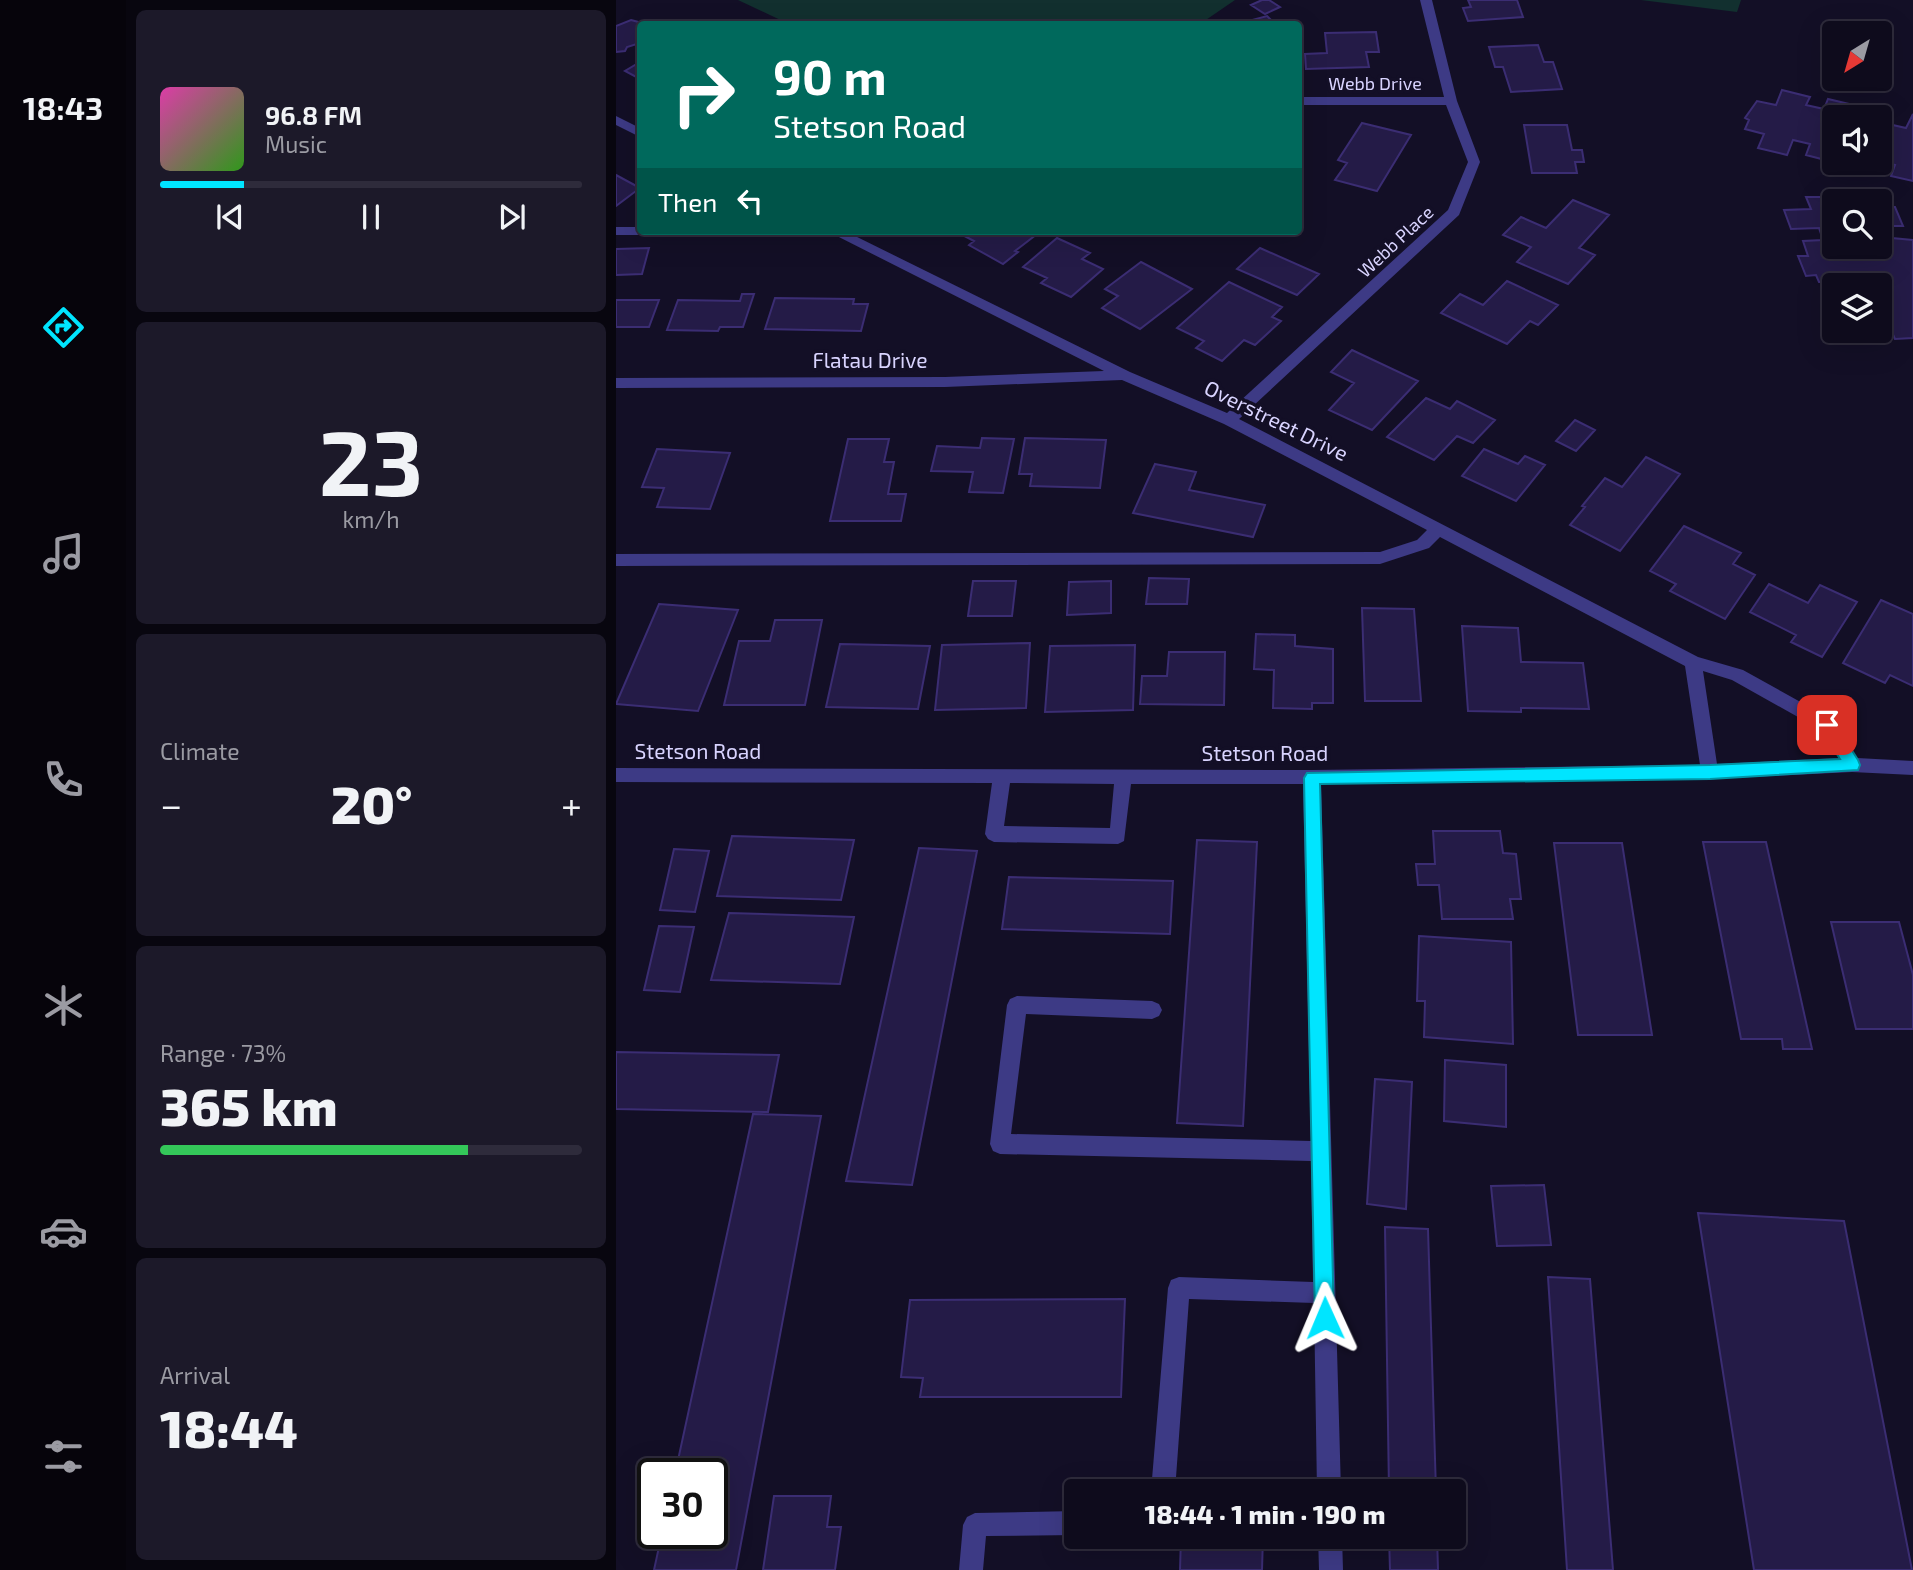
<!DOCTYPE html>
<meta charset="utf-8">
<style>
:root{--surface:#0e0b1c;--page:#1c1929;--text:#f1f3f6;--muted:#9b9ba3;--line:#2e2b3b;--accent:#00e5ff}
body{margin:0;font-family:"Exo 2",sans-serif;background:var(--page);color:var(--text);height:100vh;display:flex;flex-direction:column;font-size:26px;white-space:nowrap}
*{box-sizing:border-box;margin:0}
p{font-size:23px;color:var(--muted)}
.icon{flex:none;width:38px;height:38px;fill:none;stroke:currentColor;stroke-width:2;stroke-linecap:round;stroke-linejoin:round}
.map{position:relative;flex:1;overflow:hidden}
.sheet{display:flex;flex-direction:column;gap:10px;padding:10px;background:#08060f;width:490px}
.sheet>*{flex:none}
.guide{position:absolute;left:21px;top:21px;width:665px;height:214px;border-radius:7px;box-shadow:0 7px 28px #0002,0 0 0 2px var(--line);background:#00695c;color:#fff;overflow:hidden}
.needle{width:46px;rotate:217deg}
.tools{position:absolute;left:1206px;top:21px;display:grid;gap:14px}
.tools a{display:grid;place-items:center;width:70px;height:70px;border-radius:7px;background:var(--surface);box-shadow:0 7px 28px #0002,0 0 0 2px var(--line);font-size:35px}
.speed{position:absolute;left:21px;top:1458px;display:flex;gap:14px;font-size:35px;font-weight:700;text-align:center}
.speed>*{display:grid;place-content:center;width:91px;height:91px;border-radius:50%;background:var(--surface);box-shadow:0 7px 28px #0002,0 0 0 2px var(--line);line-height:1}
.speed .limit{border:4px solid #111;border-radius:10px;background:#fff;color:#111}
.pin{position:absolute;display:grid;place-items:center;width:60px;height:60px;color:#fff;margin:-30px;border-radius:14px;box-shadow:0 4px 10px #0006}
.me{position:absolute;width:77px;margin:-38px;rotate:359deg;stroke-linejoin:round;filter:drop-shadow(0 0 5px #0008)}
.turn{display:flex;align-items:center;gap:24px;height:147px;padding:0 21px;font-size:32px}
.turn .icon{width:91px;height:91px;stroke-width:2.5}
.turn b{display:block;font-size:49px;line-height:60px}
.then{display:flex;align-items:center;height:66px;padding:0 21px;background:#0003;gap:14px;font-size:26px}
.big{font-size:52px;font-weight:800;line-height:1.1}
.sheet .tile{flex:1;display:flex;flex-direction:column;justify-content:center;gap:10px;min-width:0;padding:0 24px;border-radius:10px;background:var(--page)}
.sheet .dial{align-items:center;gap:0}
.dial b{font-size:91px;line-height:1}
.song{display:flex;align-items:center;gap:21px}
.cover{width:84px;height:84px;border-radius:10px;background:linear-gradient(135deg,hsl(320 70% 55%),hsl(110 70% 35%))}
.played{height:7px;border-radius:4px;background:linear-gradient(90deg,var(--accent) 20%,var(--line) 20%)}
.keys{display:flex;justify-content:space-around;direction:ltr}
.heat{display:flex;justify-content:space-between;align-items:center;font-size:38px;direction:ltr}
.charge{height:10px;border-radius:5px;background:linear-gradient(90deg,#34c759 73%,var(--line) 0)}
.trip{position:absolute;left:448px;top:1479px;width:402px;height:70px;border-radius:7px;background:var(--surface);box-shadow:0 7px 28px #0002,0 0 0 2px var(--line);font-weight:800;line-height:70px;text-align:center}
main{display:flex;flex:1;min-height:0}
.dock{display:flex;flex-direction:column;width:126px;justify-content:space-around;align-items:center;background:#06040b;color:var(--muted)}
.dock .icon{width:49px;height:49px}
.dock .on{color:var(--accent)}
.dock b{font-size:32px;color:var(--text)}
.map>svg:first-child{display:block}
.green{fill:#12302f}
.building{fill:#241b47;stroke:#3b2d73;stroke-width:2}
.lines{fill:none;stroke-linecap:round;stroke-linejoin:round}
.minor{fill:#3d3a85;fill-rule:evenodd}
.route{fill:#00e5ff;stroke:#0095a6;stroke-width:2}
.labels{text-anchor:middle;stroke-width:7;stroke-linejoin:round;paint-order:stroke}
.far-street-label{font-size:18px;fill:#d9d4ff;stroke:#130f26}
.street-label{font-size:21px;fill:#d9d4ff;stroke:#130f26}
</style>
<main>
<nav class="dock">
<b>18:43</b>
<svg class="icon on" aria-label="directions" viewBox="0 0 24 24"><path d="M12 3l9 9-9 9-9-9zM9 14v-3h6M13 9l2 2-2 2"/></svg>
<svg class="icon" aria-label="music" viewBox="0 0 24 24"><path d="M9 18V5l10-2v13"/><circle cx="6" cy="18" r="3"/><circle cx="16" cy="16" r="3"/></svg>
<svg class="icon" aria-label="phone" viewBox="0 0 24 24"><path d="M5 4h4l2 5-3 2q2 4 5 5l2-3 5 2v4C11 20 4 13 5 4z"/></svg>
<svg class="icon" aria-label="climate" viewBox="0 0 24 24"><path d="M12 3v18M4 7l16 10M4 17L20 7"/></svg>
<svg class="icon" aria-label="car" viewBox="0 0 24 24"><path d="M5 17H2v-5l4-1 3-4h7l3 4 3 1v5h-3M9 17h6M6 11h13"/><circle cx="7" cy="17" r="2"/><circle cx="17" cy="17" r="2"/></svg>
<svg class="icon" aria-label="filters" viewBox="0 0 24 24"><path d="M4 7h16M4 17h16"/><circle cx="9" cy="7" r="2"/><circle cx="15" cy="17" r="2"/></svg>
</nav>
<section class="sheet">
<div class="tile">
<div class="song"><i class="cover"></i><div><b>96.8 FM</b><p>Music</p></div></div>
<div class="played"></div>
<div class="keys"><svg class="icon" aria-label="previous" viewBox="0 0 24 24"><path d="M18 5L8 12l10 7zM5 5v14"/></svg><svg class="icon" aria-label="pause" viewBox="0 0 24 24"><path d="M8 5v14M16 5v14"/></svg><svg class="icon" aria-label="next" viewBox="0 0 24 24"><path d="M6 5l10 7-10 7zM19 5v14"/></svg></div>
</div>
<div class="tile dial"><b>23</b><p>km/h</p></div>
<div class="tile"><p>Climate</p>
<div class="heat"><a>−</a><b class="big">20°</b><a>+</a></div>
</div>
<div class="tile"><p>Range · 73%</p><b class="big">365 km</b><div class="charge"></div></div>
<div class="tile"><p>Arrival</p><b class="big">18:44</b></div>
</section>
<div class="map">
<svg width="1297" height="1570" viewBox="0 0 1297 1570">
<rect width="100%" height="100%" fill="#130f26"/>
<path class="green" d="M122,0H619L584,24H173Z
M1025,0H1125L1121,12Z"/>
<path class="building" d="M646,0H653L664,7L649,14L635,5Z
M852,0H901L907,17L852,21L847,8L855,7Z
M651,16L658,23H625Z
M15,20L30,24H24V43L11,47L9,51L0,52V26Z
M760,32L763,52H750L753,67L690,69L689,54L711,53L709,33Z
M922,45L928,62H937L946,89L895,92L887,67H879L873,47Z
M24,62V79L9,71Z
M1166,90L1194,97L1190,105L1208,109L1212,99L1271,113L1268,123L1290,128L1297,114V181L1275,176L1279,165L1264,161V117H1218V163H1254L1251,170L1241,168L1239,173L1210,166L1213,161L1190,155L1194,144L1177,140L1171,155L1142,148L1148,134L1129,129L1133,120L1129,118L1141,101L1160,105Z
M746,123L795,135L761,191L719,180L731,163L722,160Z
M908,125H951L956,150H966L968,162H959L961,173H916Z
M0,175L24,188L0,206Z
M1207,194L1244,196L1247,201H1218V247H1264V207H1279L1287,226H1270L1276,238L1297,240V338L1279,339L1275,330H1264V285H1226L1224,282H1203L1200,275L1190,276L1182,256H1192L1187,241L1207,240L1203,228L1175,229L1168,210L1195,209L1190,197H1208Z
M957,200L993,215L963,248L979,255L952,284L901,262L915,247L887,235L905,217L930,228Z
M339,231H425L399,251L402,252L387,264L353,245L358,241Z
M441,238L474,253L466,259L487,269L455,297L425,283L431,278L407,267Z
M33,248L26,274L0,275V249Z
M644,248L703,274L681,295L621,269Z
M525,262L576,289L524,329L486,308L502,296L489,289Z
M891,281L942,305L922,325L914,321L891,344L825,313L844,294L867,305Z
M613,282L666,307L656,317L665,321L639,345L628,340L606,361L580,348L588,341L561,328Z
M126,294H138L127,327H104L102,331L51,330L62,300L124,301Z
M159,298L238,299L237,304H252L245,331L149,329Z
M0,300H43L33,327H0Z
M736,350L802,381L756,430L713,410L738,383L715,372Z
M810,398L834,409L841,401L879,420L857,443L841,436L818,460L771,437Z
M959,420L979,430L960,451L940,441Z
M366,438L398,439L387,493L353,492L357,472L315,471L321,446L364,448Z
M409,438L490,440L484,488L414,486L416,474H403Z
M232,439H273L268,462H278L272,494H290L285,521H214Z
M41,449L114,453L94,509L41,507L48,488L26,487Z
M868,449L902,464L909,456L929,465L900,501L846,476Z
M1030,457L1064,474L1004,551L954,525L969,507L966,506L989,478L1006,487Z
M539,464L580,472L573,490L649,505L637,537L517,513Z
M1068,526L1125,553L1117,564L1139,575L1109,619L1054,591L1060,584L1034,571Z
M533,578L573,579L571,604H530Z
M357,581H400L396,616H352Z
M495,581V613L451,615L453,582Z
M1153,584L1192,603L1204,585L1241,602L1206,657L1175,642L1180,635L1134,612Z
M1265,600L1297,614V686L1274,675L1269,683L1227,663Z
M43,604L122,610L82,711L0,704Z
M746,608L798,609L805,701H749Z
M159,620H206L189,705H108L123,641H154Z
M846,626L902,628L905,662L967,663L973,709L905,708V712L852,711Z
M640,634L679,635V646L717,649V703H696V709L657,708L658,670L638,669Z
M414,643L410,708L319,710L326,645Z
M224,644L314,646L302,709L210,707Z
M519,645L517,710L429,712L434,646Z
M553,652H609L608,705L524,704L526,676H551Z
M817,831H884L887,853L900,854L905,899H894L897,919H826L823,885H802L800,864H819Z
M116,836L238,840L225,900L101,896Z
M581,840L641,842L627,1126L561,1123Z
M1087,842H1150L1196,1049H1167L1166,1039H1125Z
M938,843H1006L1036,1035H962Z
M303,848L361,851L296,1185L230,1181Z
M58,849L93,851L79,912L44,910Z
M393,877L557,881L554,934L386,929Z
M113,913L238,917L224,984L95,980Z
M1215,922H1283L1297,975V1029H1240Z
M43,926L78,927L64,992L28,990Z
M803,936L895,942L897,1044L808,1037L809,1001H801Z
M0,1052L163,1055L152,1112L0,1109Z
M829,1060L890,1065V1127L828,1121Z
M759,1079L796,1082L790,1209L751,1204Z
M137,1114L205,1116L120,1570H38L46,1533H96V1474H59Z
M928,1185L935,1245L881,1246L875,1186Z
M1082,1213L1228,1221L1296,1570H1138Z
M769,1227L812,1229L820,1491H773Z
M932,1277L974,1279L997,1570H951Z
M509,1299L505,1397H304L307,1378L285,1377L294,1300Z
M158,1496H215L211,1527H225L219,1570H147Z
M565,1536H647L646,1570H564Z
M773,1536H821L822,1570H774Z"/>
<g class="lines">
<path class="minor" d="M804,0H816L841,101L864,162L843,215L623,419L1082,657L1127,670L1217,720L1241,758L1297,761V775L1236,772L1094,779L705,784L725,1491H701L698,1303L573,1299L559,1491H535L552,1288L555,1280L563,1277L697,1282L695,1161L384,1154L377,1151L374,1144L391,1005L394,999L401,996L536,1001L543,1004L546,1010L543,1016L536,1019L410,1014L395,1134L695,1141L687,784H515L508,841L502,844L378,842L372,839L369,834L376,783L0,782V768L696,770L1084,765L1069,666L824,537L813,548L764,564L0,566V554L764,552L801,540L811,530L608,424L506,380L329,387L0,388V378L329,377L488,371L211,231H229L514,372L611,413L832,210L852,162L830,105H682V97H828ZM1087,671L1116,680L1205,730L1223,758L1101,764ZM394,783L498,784L494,828L388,826Z
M0,116L24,128V137L0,125Z
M0,227H24V231H31L24,235H0Z
M460,1511V1535L370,1536L367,1570H343L347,1525L351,1517L359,1513Z
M702,1536H726L727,1570H703Z"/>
</g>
<path class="route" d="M1211,719L1217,720L1242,760L1244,765L1242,770L1094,779L704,784L718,1318L716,1325L709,1327L702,1325L699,1318L688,778L691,773L1094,765L1224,759L1203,725Z"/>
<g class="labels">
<g class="far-street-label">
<text x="759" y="90">Webb Drive</text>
<text transform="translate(780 242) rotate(-43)" y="6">Webb Place</text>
</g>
<g class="street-label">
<text x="254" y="368">Flatau Drive</text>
<text transform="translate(660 421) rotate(26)" y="7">Overstreet Drive</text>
<text x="82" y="759">Stetson Road</text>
<text x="649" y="761">Stetson Road</text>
</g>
</g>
</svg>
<div class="tools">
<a><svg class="needle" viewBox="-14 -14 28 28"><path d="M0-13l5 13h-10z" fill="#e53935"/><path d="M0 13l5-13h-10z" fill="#9b9ba3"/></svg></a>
<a><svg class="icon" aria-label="sound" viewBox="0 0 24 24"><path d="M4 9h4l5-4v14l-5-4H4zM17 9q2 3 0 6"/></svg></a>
<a><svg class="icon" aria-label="search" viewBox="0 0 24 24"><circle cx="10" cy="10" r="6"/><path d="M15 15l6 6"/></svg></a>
<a><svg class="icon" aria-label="layers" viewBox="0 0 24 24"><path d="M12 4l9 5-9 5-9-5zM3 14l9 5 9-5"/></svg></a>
</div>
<div class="speed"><div class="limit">30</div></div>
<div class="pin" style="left:1211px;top:725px;background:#d93025"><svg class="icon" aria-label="arrive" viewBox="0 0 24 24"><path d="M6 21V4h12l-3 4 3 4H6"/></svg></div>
<svg class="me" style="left:709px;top:1318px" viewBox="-20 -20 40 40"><path d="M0-17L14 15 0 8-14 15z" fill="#00e5ff" stroke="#fff" stroke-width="4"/></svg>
<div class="trip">18:44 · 1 min · 190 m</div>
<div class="guide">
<div class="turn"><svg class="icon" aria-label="right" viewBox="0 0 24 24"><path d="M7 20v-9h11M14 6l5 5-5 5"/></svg><div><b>90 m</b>Stetson Road</div></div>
<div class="then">Then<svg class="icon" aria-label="left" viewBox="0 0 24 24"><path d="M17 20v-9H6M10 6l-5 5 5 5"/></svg></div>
</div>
</div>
</main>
